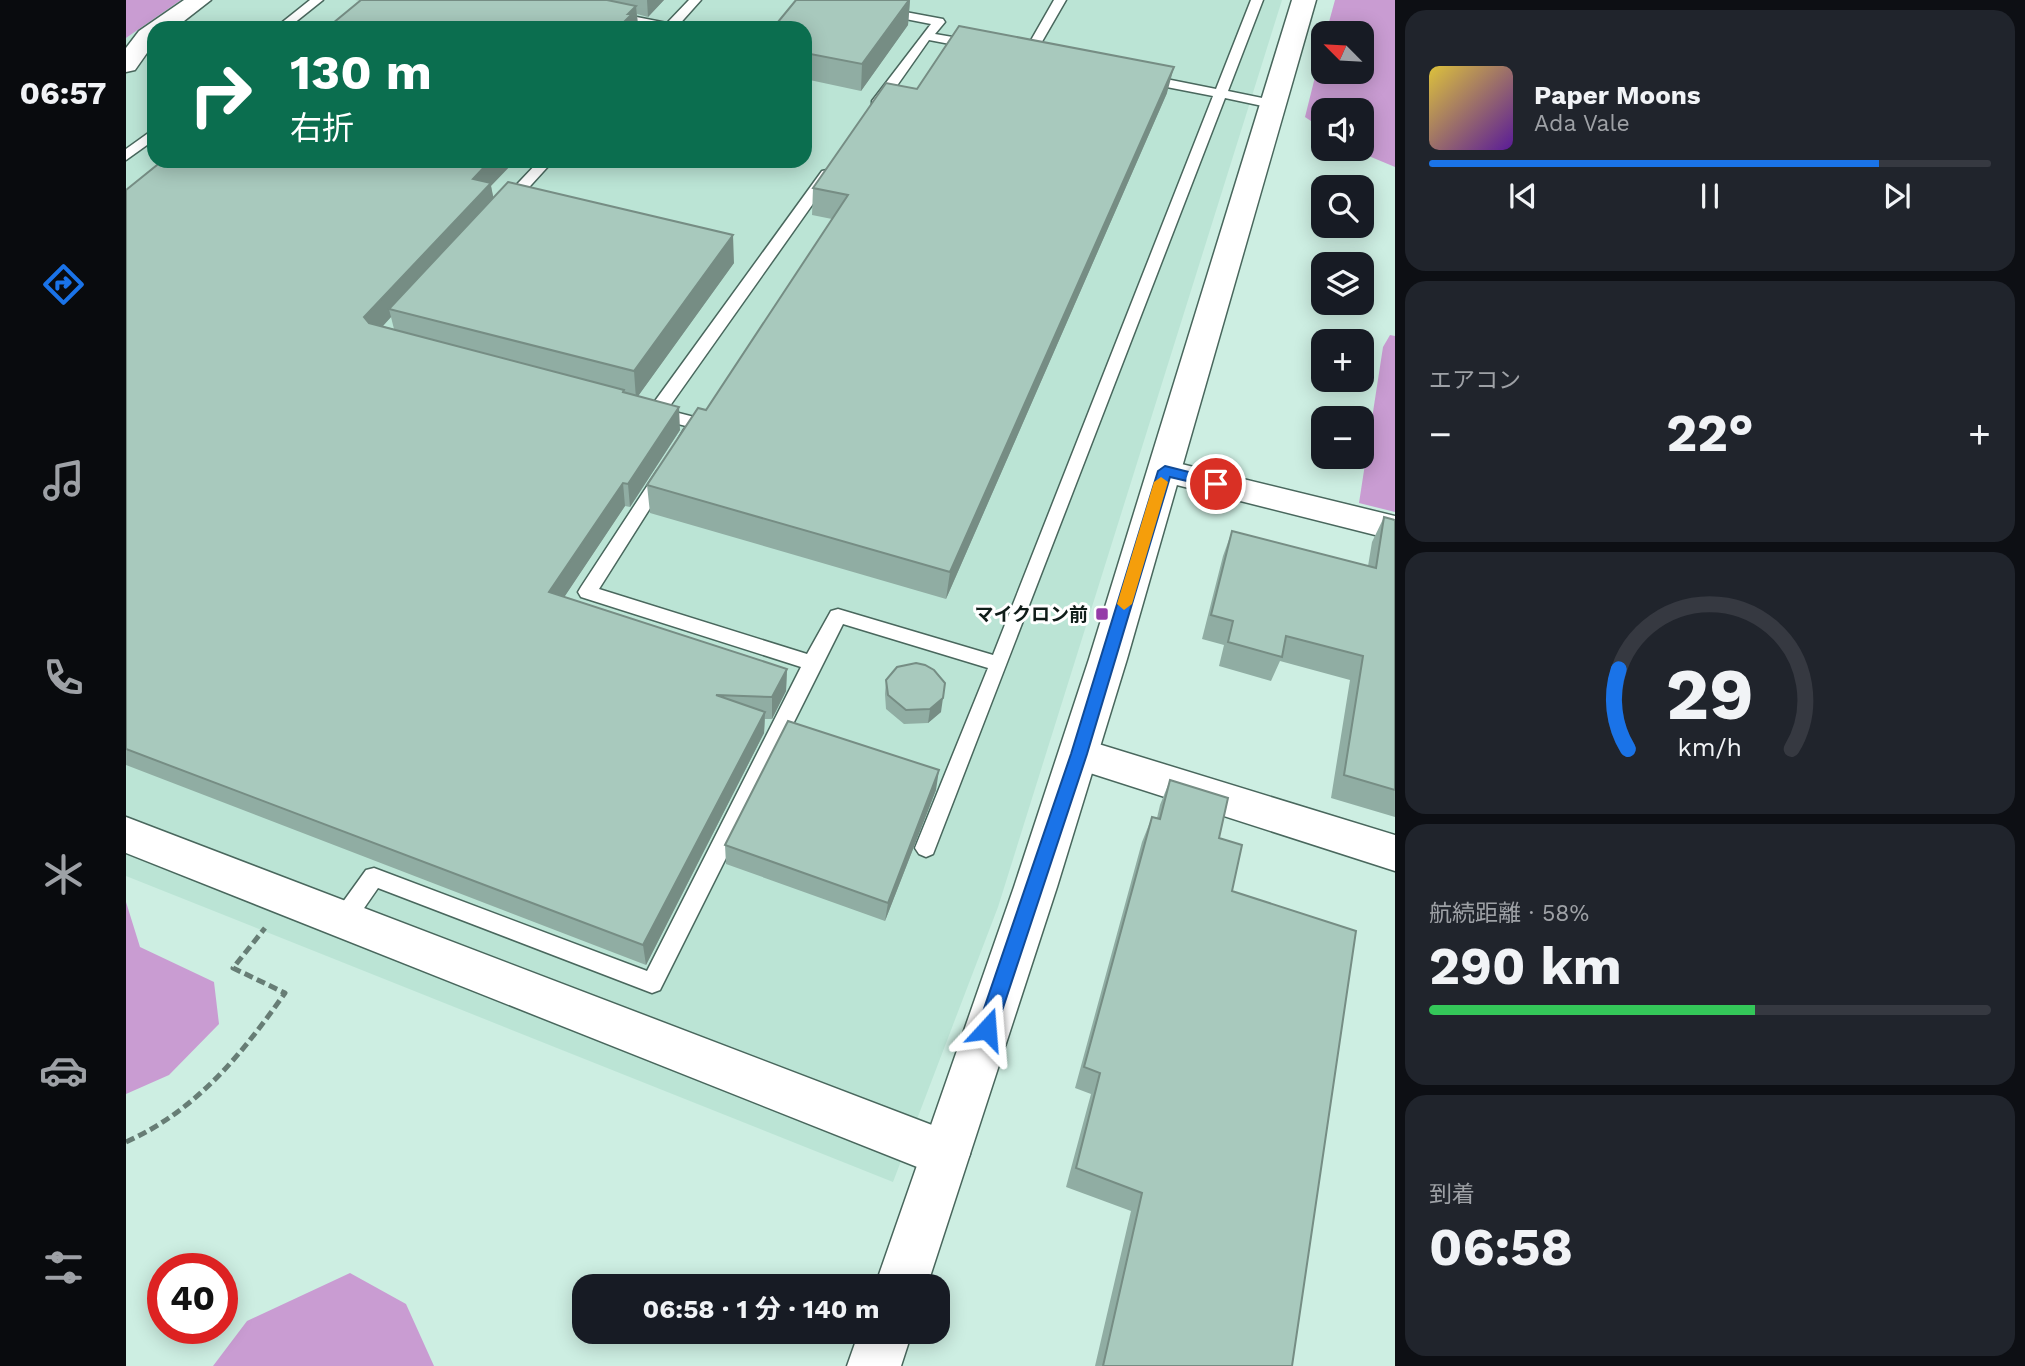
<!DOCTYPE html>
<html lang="ja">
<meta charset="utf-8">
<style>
:root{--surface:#171b24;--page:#20242c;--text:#f1f3f6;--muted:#9ea1a6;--line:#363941;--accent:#1a73e8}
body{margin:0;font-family:"Work Sans","Noto Sans JP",sans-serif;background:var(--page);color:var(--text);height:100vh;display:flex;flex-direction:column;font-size:26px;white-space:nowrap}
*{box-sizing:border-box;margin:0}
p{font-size:23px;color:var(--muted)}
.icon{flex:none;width:38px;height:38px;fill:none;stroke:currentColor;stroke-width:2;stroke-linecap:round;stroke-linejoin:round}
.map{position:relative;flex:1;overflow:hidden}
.details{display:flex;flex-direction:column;gap:10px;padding:10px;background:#0d0f14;width:630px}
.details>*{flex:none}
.banner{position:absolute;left:21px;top:21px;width:665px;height:147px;border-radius:21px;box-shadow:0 4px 18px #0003;background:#0b6e4f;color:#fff;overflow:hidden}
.needle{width:46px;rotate:294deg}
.buttons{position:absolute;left:1185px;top:21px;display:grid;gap:14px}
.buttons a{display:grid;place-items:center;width:63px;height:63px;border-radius:14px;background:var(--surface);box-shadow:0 4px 18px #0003;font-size:35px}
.speed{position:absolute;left:21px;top:1253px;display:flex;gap:14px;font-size:35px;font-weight:700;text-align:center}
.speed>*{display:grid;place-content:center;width:91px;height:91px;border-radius:50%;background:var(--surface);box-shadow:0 4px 18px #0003;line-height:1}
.speed .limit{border:10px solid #d22;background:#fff;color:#111}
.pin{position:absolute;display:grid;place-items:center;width:60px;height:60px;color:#fff;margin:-30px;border:4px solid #fff;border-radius:50%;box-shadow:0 2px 7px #0007}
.me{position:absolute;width:77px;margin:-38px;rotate:19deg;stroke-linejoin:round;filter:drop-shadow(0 0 5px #0008)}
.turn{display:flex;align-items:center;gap:24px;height:147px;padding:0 28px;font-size:32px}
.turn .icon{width:91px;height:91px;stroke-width:2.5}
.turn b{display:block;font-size:49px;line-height:60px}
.big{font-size:52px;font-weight:700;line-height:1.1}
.details .widget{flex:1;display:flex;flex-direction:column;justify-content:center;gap:10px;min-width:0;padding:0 24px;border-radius:21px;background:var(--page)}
.details .dial{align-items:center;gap:0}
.dial svg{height:182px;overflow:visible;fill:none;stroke:var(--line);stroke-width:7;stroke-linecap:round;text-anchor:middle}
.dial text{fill:var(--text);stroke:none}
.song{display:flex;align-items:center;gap:21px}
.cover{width:84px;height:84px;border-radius:10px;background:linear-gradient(135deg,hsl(50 70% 55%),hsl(270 70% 35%))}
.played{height:7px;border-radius:4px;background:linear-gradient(90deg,var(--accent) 80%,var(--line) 80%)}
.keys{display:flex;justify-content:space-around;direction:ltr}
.heat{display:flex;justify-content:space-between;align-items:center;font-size:38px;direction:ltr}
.charge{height:10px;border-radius:5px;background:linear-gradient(90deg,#34c759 58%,var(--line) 0)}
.trip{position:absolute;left:446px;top:1274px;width:378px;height:70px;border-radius:21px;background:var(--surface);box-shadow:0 4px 18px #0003;font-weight:700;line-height:70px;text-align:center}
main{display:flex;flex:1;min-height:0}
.tabs{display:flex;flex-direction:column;width:126px;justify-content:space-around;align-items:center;background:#090b0e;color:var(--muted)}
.tabs .icon{width:49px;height:49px}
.tabs .selected{color:var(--accent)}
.tabs b{font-size:32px;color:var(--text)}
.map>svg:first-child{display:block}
.built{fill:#bbe4d5;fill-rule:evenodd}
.forest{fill:#c99cd2}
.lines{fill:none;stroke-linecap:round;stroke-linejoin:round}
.lane-casing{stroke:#49675d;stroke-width:3}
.street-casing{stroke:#49675d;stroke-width:3}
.secondary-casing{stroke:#49675d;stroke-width:3}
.path{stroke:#677d75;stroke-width:5;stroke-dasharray:9 4.5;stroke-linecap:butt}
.lane{fill:#fff;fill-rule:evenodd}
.street{fill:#fff;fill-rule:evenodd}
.secondary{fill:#fff;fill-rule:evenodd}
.wall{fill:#90ada3;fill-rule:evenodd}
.shaded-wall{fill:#768d84}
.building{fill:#a8c9bd;stroke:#768d84;stroke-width:2}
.route{fill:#1a73e8;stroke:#114b97;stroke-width:2}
.slow{fill:#f59e0b}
.poi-dot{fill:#953ca8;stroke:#fff;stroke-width:2.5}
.labels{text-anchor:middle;stroke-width:6;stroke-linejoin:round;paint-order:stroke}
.poi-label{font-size:19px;font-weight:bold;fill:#101d19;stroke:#fff;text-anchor:end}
</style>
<main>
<nav class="tabs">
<b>06:57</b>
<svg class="icon selected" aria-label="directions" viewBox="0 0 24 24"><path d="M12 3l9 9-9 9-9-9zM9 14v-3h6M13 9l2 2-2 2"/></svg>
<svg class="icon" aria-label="music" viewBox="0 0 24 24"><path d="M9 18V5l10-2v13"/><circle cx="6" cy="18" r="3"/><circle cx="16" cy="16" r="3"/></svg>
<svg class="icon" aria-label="phone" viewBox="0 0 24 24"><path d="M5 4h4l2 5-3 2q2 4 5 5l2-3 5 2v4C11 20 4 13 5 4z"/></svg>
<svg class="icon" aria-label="climate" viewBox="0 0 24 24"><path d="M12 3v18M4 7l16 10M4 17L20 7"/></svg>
<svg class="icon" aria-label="car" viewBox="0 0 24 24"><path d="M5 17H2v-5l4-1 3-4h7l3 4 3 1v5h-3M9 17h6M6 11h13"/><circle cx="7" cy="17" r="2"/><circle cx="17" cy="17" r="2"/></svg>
<svg class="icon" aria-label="filters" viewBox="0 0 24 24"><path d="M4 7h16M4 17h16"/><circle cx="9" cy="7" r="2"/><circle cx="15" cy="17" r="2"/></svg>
</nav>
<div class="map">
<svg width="1269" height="1366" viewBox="0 0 1269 1366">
<rect width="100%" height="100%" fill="#cdeee2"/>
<path class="built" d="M55,0H1156L872,907L767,1182L0,876V38ZM28,28H679V161H28Z"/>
<path class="forest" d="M0,0H55L0,38Z
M1209,0H1269V167L1226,149H1236V110H1197V129L1179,117L1197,45V72H1236V33H1200Z
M1264,335L1269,336V512L1233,503L1257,347Z
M0,902L14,947L88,982L93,1024L43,1075L0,1094Z
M224,1273L280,1304L308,1366H87L121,1321Z"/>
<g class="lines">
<g class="lane-casing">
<path id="lane" d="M184,0H197L162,28H149Z
M563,0H575L550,28H530L479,16L485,12L541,23Z
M928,0H940L906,59H898L896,56Z
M1125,0H1137L1102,91L1146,100L1152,104L1146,108L1099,98L807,854L800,857L793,854L789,848L862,668L717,624L534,990L526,993L252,888L225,927L217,930L209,927L206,920L209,913L240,870L248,868L521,971L675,667L455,597L452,592L455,587L531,471L537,469L545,475L473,589L681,654L705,611L712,609L867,655L1087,96L1020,83L1014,79L1020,75L1090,89Z
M758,8L817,19L819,22L809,34L850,41L856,45L850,49L803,40L756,107H746V101L805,24L754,14L752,12Z
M28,129V140L0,160V149Z
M413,161H427L385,207H375V201Z
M701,170L708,174L541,410L576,419L578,423L567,442H555L553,438L560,426L524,417L521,412L696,171Z"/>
</g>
<g class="street-casing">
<path id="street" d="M58,0H85L49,28H28V43L9,70L0,72V48L13,31Z
M1039,460L1269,516V540L1027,479L1022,471L1027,463Z
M953,738L1269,835V871L939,765L933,754L939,743Z
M0,817L819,1130L836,1137L844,1154L836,1171L819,1178L0,853Z"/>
</g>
<g class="secondary-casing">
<path id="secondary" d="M1166,0H1190L1001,659L931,887L801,1286H749L888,887L963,659Z
M733,1332H786L775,1366H721Z"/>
</g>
<path class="path" d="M0,1142C71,1110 115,1055 159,993L107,968L139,928"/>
<use href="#lane" class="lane"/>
<use href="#street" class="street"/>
<use href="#secondary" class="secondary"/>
</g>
<path class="wall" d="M229,0H538L522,17L511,14L512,27Z
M784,0L782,25L735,91L679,79V28Z
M791,89L1041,93L820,599L524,513L521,485L580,410L706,219L686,215L687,188Z
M365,186L367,198L608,263L512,396L554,430L504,507L499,506L438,597L661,669L660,691L646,719H639L638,733L520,965L0,765V190ZM265,317L268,329L257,326Z
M1258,517L1269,520V817L1205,798L1224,680L1154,661L1145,681L1093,666L1098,645L1076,639L1097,556L1106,531L1242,566L1246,542Z
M760,680L815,712L802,723L778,724L760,709L759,694Z
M1044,780L1093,838L1106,891L1166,1366H969L1005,1211L940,1187L965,1094L949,1088L1016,842L1026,817L1031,818L1034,805Z
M810,790L759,921L600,864L599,845Z"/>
<path class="shaded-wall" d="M521,0H538L522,17Z
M784,0L782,25L735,91L736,64Z
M510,6L512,27L511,28H492L502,14Z
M1048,67L1041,93L820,599L824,572Z
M364,161H389L365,186L369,205L263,309L265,317L244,340L238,317L347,179Z
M607,235L608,263L510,399L508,371Z
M553,407L554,430L504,507L502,484Z
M497,483L499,506L427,614L423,592Z
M661,669L660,691L646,719V697Z
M817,698L815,712L802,723L804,709Z
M639,712L638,733L520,965L517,945Z
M813,770L810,790L759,921L762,903Z"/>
<path class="building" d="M235,0H481L510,6L502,14H506L492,28H201Z
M670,0H783L736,64L679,53V28H647Z
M833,26L1048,67L824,572L521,485L572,408L580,410L722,195L687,188L760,83L791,89Z
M36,161H364L347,179L365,183L238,317L243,323L498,390L497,392L553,407L502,484L497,483L423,592L661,669L646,697L590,695L639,712L517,945L0,749V190Z
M382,182L607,235L508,371L263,309Z
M1258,517L1269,520V790L1218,775L1237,656L1160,636L1156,657L1102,642L1107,621L1085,615L1106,531L1250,568Z
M790,663L799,665L808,670L819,683L817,698L804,709L780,710L762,695L760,680L771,667Z
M662,721L813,770L762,903L599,845Z
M1044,780L1102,798L1093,838L1116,845L1106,891L1230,931L1166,1366H977L1016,1193L950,1168L974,1073L958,1067L1026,817L1034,819Z"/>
<path class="route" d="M1039,466L1095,480L1097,484L1090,488L1044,477L961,754L870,1029L867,1035L861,1038L854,1035L851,1029L945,754L1032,471Z"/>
<path class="slow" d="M1035,477L1042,482L1006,604L998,610L991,604L1028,482Z"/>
<rect class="poi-dot" x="969" y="607" width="14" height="14" rx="3.5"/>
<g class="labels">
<g class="poi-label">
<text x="962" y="621">マイクロン前</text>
</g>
</g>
</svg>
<div class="buttons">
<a><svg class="needle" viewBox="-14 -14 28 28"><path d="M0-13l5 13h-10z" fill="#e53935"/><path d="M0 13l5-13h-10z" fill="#9ea1a6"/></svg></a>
<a><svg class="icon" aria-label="sound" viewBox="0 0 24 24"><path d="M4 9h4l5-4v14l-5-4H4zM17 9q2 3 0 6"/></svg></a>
<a><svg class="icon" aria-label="search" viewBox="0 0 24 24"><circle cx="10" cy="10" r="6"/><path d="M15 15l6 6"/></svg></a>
<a><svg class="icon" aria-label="layers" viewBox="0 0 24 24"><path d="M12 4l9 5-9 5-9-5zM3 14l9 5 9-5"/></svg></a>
<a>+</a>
<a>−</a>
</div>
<div class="speed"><div class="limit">40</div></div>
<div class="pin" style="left:1090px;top:484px;background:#d93025"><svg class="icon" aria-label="arrive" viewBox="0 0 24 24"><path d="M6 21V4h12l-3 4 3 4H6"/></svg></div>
<svg class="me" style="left:861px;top:1029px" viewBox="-20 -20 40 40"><path d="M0-17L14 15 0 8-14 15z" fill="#1a73e8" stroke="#fff" stroke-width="4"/></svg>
<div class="trip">06:58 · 1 分 · 140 m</div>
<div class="banner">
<div class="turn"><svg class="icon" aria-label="right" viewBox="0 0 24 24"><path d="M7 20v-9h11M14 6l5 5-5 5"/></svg><div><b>130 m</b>右折</div></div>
</div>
</div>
<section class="details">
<div class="widget">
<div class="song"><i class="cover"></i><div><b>Paper Moons</b><p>Ada Vale</p></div></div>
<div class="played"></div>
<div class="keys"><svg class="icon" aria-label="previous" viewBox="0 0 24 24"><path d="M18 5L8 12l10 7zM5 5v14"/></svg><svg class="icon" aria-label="pause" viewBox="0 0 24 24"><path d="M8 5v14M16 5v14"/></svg><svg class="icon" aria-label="next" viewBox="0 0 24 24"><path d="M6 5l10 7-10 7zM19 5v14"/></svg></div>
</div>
<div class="widget"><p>エアコン</p>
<div class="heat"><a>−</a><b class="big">22°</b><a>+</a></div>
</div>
<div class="widget dial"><svg viewBox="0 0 100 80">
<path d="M14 69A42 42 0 1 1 86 69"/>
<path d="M14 69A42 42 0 0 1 10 34" stroke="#1a73e8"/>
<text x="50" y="56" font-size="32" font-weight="700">29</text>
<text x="50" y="72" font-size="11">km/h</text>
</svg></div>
<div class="widget"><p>航続距離 · 58%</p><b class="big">290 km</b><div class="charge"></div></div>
<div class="widget"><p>到着</p><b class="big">06:58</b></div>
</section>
</main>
